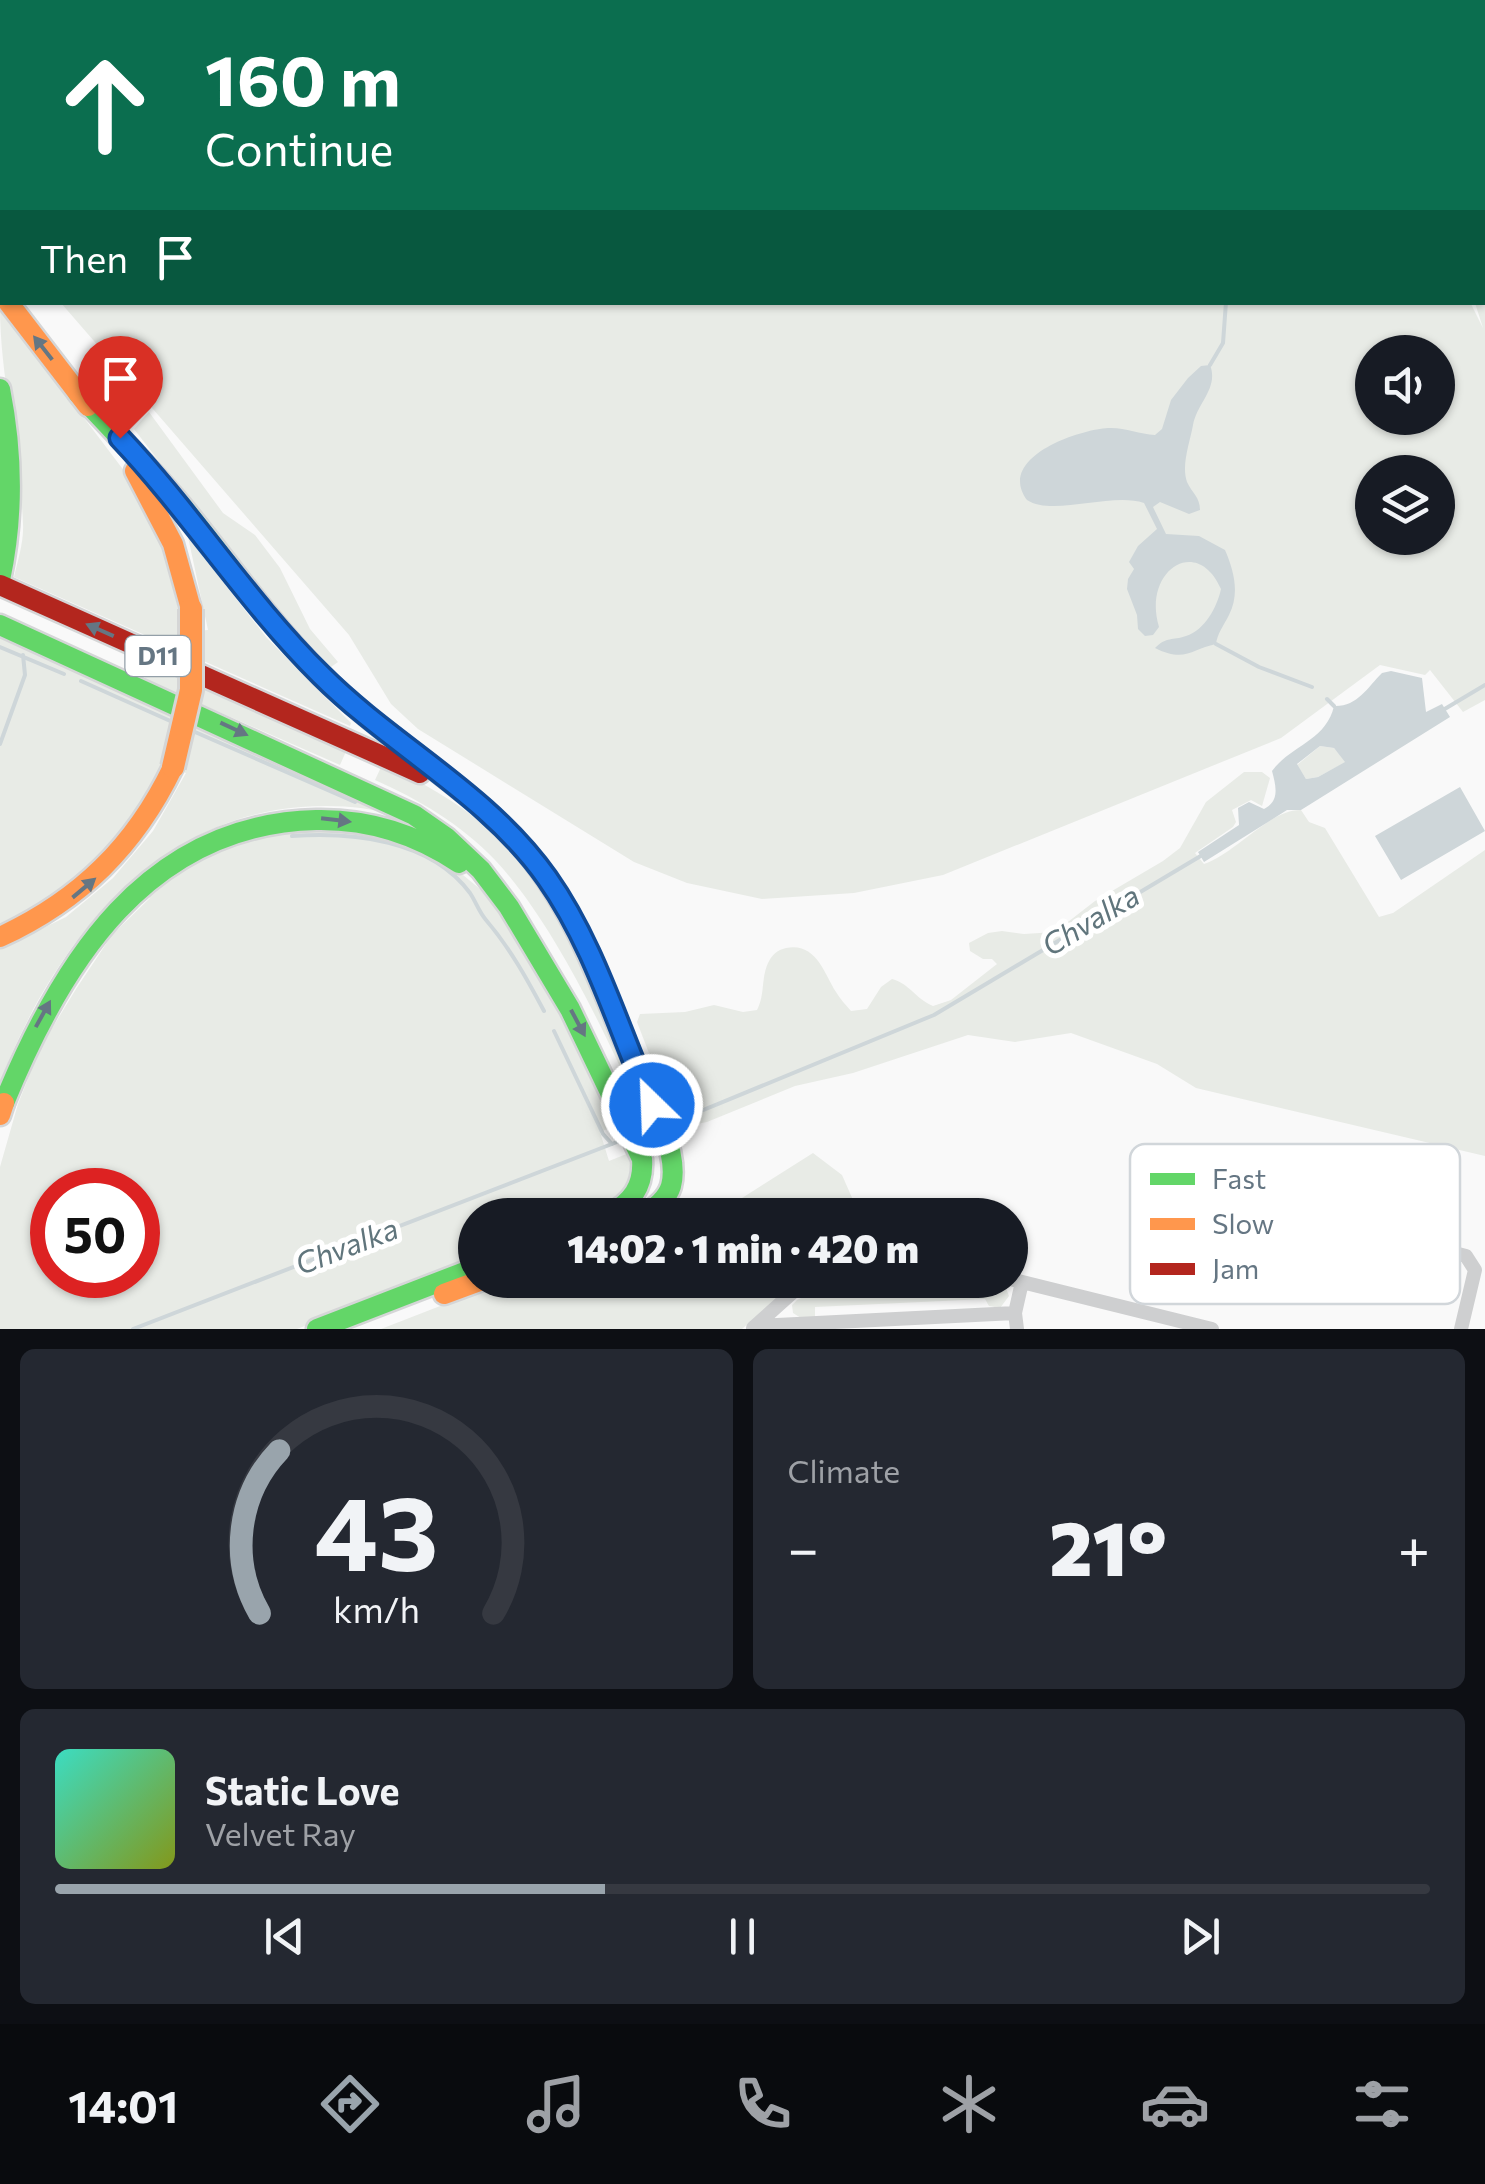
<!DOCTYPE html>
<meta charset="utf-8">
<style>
:root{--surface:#171b24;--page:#242831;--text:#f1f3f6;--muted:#9ea1a6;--line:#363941;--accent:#99a4ac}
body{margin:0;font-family:Commissioner,sans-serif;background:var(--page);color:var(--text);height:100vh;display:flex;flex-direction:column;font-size:38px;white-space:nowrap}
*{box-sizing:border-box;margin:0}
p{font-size:32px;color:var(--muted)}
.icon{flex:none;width:55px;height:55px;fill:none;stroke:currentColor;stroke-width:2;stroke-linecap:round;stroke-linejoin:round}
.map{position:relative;height:1329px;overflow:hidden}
.side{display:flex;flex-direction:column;gap:20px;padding:20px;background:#0d0f14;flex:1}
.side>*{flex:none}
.banner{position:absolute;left:0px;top:0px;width:1485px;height:305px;box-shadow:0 2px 8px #0004;background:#0b6e4f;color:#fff;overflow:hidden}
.buttons{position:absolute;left:1355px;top:335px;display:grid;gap:20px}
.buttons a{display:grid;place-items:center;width:100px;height:100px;border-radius:50%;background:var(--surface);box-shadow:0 2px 8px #0004;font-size:50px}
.speed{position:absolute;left:30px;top:1168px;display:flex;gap:20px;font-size:50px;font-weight:700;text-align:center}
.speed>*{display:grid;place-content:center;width:130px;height:130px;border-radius:50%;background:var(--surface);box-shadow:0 2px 8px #0004;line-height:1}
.speed .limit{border:15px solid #d22;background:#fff;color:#111}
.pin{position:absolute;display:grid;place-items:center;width:85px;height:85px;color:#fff;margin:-102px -42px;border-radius:50% 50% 50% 0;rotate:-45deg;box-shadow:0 0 10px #0007}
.pin .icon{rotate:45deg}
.me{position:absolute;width:110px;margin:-55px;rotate:336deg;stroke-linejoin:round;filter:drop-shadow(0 0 8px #0008)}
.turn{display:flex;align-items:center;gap:35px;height:210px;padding:0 40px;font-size:45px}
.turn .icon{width:130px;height:130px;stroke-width:2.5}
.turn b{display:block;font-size:70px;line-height:85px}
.then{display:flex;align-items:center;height:95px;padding:0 40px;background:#0003;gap:20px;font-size:38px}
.big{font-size:75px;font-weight:800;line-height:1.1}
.side .card{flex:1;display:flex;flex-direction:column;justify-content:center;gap:15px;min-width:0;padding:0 35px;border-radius:15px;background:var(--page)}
.side .dial{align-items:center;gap:0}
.dial svg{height:260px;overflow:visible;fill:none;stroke:var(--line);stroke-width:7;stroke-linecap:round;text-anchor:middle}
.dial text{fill:var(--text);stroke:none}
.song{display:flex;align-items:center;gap:30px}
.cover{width:120px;height:120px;border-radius:15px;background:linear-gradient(135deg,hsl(170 70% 55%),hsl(70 70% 35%))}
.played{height:10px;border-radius:5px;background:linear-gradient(90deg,var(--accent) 40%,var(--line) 40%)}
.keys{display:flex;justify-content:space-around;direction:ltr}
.heat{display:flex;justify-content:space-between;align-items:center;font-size:55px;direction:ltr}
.side .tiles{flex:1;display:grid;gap:20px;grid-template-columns:1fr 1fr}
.card:last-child{grid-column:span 2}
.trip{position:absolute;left:458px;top:1198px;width:570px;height:100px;border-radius:50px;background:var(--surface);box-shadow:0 2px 8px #0004;font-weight:800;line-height:100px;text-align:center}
.menu{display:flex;height:160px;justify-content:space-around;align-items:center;background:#090b0e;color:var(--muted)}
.menu .icon{width:70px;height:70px}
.menu .current{color:var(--accent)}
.menu b{font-size:45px;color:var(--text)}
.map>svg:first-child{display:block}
.green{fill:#e8ebe6;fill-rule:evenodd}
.water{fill:#ced6d9;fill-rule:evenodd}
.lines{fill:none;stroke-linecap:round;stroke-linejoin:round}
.stream{stroke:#ced6d9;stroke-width:4}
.fast-casing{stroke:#d5d6d7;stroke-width:25}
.slow-casing{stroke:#d5d6d7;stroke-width:25}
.jam-casing{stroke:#d5d6d7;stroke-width:25}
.street{stroke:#cecfd0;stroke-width:14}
.fast{stroke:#63d668;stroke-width:20}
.slow{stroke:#ff974d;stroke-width:20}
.jam{stroke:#b3261e;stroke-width:20}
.slow-bridge-casing{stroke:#d5d6d6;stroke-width:28;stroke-linecap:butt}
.slow-bridge{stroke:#ff974d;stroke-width:22}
.oneway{fill:#657683}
.route-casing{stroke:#114b97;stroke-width:25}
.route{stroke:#1a73e8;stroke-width:18}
.labels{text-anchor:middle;stroke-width:10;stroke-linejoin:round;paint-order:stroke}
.shield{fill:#fff;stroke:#939fa8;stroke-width:2.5}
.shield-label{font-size:25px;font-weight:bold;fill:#657683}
.water-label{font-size:30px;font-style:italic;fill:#60757c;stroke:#fff}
.key{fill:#fff;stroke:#d1d6da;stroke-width:2.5}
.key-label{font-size:28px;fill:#657683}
</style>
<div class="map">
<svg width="1485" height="1329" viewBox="0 0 1485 1329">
<rect width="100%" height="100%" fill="#f9f9f9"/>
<path class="green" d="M0,0H1485V95L1482,2H2V229Z
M1483,126L1485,128V700L1463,712L1430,670L1425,675L1380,665L1281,738L943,875L854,893L762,899L687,883L634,862L418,729L391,704L349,635L61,303L1470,302L1483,328L1475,303L1482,302ZM1372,352H1438V418H1372ZM1372,472H1438V538H1372Z
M0,307L128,476L158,529L184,632L208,630L188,537L266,637L351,723L350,726L14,577C18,560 24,541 23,524C20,451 0,379 0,307Z
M149,412L223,513L255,535L280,568L310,629L338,662L331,667L279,616L134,429Z
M0,636L354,792L397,816C359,804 315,804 276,810C136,834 48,959 0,1082V949L66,917L113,878L153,831L186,773L162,764L134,821L71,887L0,927Z
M153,660L348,747L340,765L144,679Z
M1320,746L1334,748L1346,762L1318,777L1306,779L1297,765Z
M383,763C420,782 456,800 487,828C570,903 603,1016 646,1116L643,1117C607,1037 555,924 495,860C462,825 418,799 375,780Z
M1244,772H1262L1270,778L1262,806L1251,800L1232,810L1236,822L1233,827L1195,853L1204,864C1236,853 1270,809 1301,810L1309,822L1325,828L1379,917L1393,913L1485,850V1156L1196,1088L1157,1064L1071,1033L1015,1042L968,1035L853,1073L795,1086L707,1122L686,1126L673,1113L667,1100L637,1022L640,1014L685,1012L714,1005L743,1012L757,1010C765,995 761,978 768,963C772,955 777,950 786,948C816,942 824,973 836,992C840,999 846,1005 851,1011L867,1009L881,987L892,979C910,984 916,999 933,1006L951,1000L997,964L992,959H983L970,951L969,943L988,933L1002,931L1024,934L1055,932L1095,901L1163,861L1180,848L1206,802Z
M311,827L378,833L452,866L480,889L503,915L567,1020L617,1125L600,1132L609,1161L629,1153C643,1234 524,1215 475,1215V1259L297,1329H0V1167L18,1104L40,1048L76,989L112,935L150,898L146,894C196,856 248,832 311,827ZM52,1190H138V1275H52Z
M813,1153L842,1175L857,1209L874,1215H687L742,1198Z
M507,1280H798L742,1329H381Z
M837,1280H990L1006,1288L1009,1296L1000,1308L989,1306L985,1299L815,1307V1317L801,1318L793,1313L792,1305L797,1300Z"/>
<path class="water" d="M1210,365C1219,388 1197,403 1193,425C1190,442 1181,465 1187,482C1192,493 1200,497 1200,510L1189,514L1160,502L1153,507L1166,534L1199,536L1225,550C1234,571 1240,593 1229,615C1224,625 1217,634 1216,644C1192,649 1185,663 1155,648C1167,636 1172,641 1186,636C1205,630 1217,607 1221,589C1197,534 1142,571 1159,627L1153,635L1145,636L1138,629L1137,615L1127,589L1128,579L1134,569L1129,562L1138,546L1157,529L1144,503C1111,492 1053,517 1027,500C996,458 1077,430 1108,428C1124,427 1139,434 1155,435L1162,429L1171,400L1188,378L1201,366Z
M1391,671L1422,678L1426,712L1442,704L1450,717L1301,810H1287L1204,862L1198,852L1239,825L1238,808L1249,802L1264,809C1280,801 1276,786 1272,771C1291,745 1326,741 1334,706C1357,707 1367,688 1382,673ZM1320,746L1334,748L1345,762L1318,777L1306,779L1297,764Z
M1460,787L1485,831L1401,880L1375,836Z"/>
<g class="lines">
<path class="stream" d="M1210,365L1223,343L1226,302
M1216,644L1259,667L1312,687
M0,647L64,674
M81,681L177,724
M1327,699L1334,706
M1443,710L1485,685
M195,732L355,802
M0,744L25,675L23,655
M292,836C352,832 430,839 470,893C476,902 479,912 486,920C510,948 527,979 544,1011
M554,1031L603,1134L612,1144
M679,1120L934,1015L1204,854
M133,1329L617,1142"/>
<g class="fast-casing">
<path id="fast" d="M0,389C13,454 14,515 0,580
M78,393C112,430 148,466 181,505C226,560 267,619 316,670C376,732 453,775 513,837C566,893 594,966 622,1036
M0,625L414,815L447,838L481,870L509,907L570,1009L642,1159C644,1186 632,1203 608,1215
M622,1036C638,1073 682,1147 671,1186C667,1199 656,1207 645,1215
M4,1103C61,963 147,824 316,820C367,819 416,834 459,863
M317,1329L475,1268"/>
</g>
<g class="slow-casing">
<path id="slow" d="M8,302L88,406
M135,471L173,544L191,609
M0,937C80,900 135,846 173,767
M0,1115L4,1103
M444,1294L482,1280"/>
</g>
<g class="jam-casing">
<path id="jam" d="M0,585L420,773"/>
</g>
<path class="street" d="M1142,1172L1466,1256L1475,1270L1461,1329
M1010,1279L1212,1329
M755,1326L1015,1313
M753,1328L793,1292L817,1280
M1017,1329L1015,1313L1022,1282"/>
<use href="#fast" class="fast"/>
<use href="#slow" class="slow"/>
<use href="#jam" class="jam"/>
<g class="slow-bridge-casing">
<path id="slow-bridge" d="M173,767L191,690V609"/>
</g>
<use href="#slow-bridge" class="slow-bridge"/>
</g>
<defs><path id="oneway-solid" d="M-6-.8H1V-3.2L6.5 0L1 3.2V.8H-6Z" transform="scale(2.5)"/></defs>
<g class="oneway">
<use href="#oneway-solid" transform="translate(43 348) rotate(-128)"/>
<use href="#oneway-solid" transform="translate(100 630) rotate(-156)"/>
<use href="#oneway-solid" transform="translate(234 729) rotate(25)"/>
<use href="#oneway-solid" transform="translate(336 820) rotate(7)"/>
<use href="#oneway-solid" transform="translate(84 888) rotate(-40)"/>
<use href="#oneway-solid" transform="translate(43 1014) rotate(-61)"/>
<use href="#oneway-solid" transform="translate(578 1023) rotate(62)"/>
</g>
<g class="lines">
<g class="route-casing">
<path id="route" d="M120,438C191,513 247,602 321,675C392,746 488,794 547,878C595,946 618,1029 652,1105"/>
</g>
<use href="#route" class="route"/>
</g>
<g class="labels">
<rect class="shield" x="125.5" y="636" width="65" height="40" rx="8"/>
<g class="shield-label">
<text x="158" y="665">D11</text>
</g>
<g class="water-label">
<text transform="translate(1091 921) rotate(-31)" y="10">Chvalka</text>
<text transform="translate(347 1247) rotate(-21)" y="10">Chvalka</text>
</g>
</g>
<rect x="1130" y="1144" width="330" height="160" rx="15" class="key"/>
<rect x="1150" y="1173" width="45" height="12" fill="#63d668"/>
<rect x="1150" y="1218" width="45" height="12" fill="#ff974d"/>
<rect x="1150" y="1263" width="45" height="12" fill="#b3261e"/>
<g class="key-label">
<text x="1212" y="1189">Fast</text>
<text x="1212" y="1234">Slow</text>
<text x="1212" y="1279">Jam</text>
</g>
</svg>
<div class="buttons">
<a><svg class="icon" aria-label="sound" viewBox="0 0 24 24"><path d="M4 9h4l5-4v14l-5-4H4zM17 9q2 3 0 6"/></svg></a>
<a><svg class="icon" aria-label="layers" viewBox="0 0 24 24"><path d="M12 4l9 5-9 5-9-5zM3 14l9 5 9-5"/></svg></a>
</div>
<div class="speed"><div class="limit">50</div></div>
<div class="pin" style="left:120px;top:438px;background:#d93025"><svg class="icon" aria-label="arrive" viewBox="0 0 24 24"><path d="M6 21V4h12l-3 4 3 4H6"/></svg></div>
<svg class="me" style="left:652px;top:1105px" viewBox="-20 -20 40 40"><circle r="17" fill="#1a73e8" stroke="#fff" stroke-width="3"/><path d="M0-11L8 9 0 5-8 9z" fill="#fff"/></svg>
<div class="trip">14:02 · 1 min · 420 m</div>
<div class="banner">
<div class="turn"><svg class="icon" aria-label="ahead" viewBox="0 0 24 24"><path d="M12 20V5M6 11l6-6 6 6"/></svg><div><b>160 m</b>Continue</div></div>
<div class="then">Then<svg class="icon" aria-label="arrive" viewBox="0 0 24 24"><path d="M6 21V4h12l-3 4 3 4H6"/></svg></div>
</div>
</div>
<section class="side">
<div class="tiles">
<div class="card dial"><svg viewBox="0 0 100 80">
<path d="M14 69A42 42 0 1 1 86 69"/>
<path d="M14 69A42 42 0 0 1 20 19" stroke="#99a4ac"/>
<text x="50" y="56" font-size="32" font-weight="700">43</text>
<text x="50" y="72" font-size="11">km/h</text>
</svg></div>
<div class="card"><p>Climate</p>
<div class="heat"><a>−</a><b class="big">21°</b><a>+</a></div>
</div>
<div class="card">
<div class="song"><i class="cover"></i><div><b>Static Love</b><p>Velvet Ray</p></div></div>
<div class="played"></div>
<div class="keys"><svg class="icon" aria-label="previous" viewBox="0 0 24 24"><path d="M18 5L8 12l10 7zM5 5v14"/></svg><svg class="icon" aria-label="pause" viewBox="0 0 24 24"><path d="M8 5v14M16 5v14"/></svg><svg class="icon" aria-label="next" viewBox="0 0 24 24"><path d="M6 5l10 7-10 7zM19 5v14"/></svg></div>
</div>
</div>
</section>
<nav class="menu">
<b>14:01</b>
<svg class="icon current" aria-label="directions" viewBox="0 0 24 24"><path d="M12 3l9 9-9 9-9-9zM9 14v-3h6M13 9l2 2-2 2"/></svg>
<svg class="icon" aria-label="music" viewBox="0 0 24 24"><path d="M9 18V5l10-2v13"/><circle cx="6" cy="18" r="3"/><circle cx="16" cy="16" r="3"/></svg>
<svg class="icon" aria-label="phone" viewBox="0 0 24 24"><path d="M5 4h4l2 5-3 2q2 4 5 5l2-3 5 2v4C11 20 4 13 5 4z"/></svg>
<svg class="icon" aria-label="climate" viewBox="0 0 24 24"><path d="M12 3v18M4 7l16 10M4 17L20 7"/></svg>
<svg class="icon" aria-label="car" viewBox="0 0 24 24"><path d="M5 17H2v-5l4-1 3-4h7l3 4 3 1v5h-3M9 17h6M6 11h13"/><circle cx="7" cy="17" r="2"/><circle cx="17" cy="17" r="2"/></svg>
<svg class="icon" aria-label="filters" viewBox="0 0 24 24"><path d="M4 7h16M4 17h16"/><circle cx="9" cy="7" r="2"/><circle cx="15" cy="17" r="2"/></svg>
</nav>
